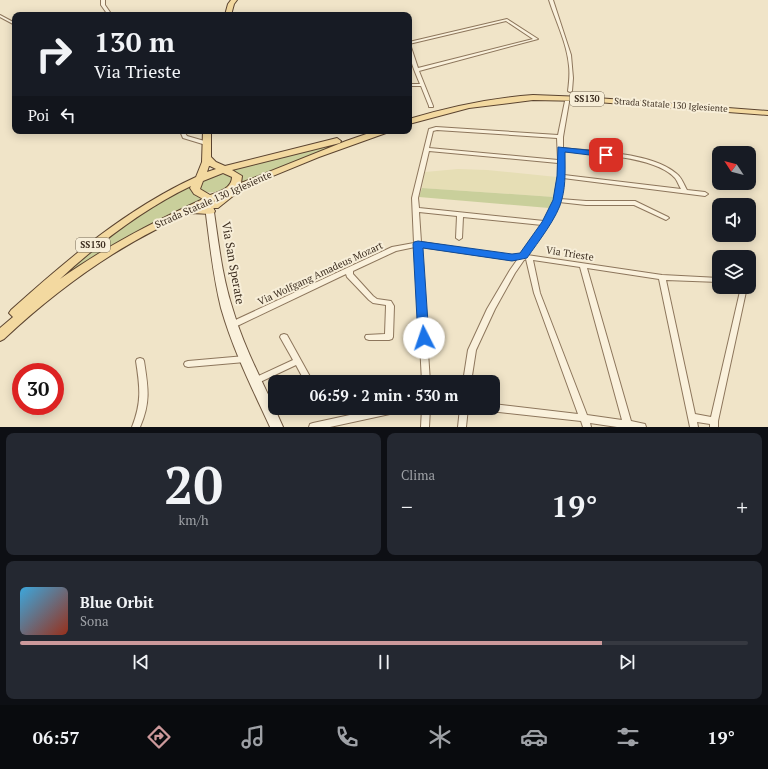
<!DOCTYPE html>
<html lang="it">
<meta charset="utf-8">
<style>
:root{--surface:#171b24;--page:#242831;--text:#f1f3f6;--muted:#9ea1a6;--line:#363941;--accent:#cc999b}
body{margin:0;font-family:"PT Serif",serif;background:var(--page);color:var(--text);height:100vh;display:flex;flex-direction:column;font-size:15px;white-space:nowrap}
*{box-sizing:border-box;margin:0}
p{font-size:13px;color:var(--muted)}
.icon{flex:none;width:22px;height:22px;fill:none;stroke:currentColor;stroke-width:2;stroke-linecap:round;stroke-linejoin:round}
.map{position:relative;height:427px;overflow:hidden}
.drawer{display:flex;flex-direction:column;gap:6px;padding:6px;background:#0d0f14;flex:1}
.drawer>*{flex:none}
.guide{position:absolute;left:12px;top:12px;width:400px;height:122px;border-radius:8px;box-shadow:0 2px 10px #0003;background:#171b24;color:var(--text);overflow:hidden}
.needle{width:26px;rotate:306deg}
.tools{position:absolute;left:712px;top:146px;display:grid;gap:8px}
.tools a{display:grid;place-items:center;width:44px;height:44px;border-radius:8px;background:var(--surface);box-shadow:0 2px 10px #0003;font-size:20px}
.speed{position:absolute;left:12px;top:363px;display:flex;gap:8px;font-size:20px;font-weight:700;text-align:center}
.speed>*{display:grid;place-content:center;width:52px;height:52px;border-radius:50%;background:var(--surface);box-shadow:0 2px 10px #0003;line-height:1}
.speed .limit{border:6px solid #d22;background:#fff;color:#111}
.pin{position:absolute;display:grid;place-items:center;width:34px;height:34px;color:#fff;margin:-17px;border-radius:8px;box-shadow:0 2px 6px #0006}
.me{position:absolute;width:44px;margin:-22px;rotate:356deg;stroke-linejoin:round;filter:drop-shadow(0 0 3px #0008)}
.turn{display:flex;align-items:center;gap:14px;height:84px;padding:0 16px;font-size:18px}
.turn .icon{width:52px;height:52px;stroke-width:2.5}
.turn b{display:block;font-size:28px;line-height:34px}
.then{display:flex;align-items:center;height:38px;padding:0 16px;background:#0003;gap:8px;font-size:15px}
.big{font-size:30px;font-weight:700;line-height:1.1}
.drawer .tile{flex:1;display:flex;flex-direction:column;justify-content:center;gap:6px;min-width:0;padding:0 14px;border-radius:8px;background:var(--page)}
.drawer .dial{align-items:center;gap:0}
.dial b{font-size:52px;line-height:1}
.song{display:flex;align-items:center;gap:12px}
.cover{width:48px;height:48px;border-radius:6px;background:linear-gradient(135deg,hsl(200 70% 55%),hsl(10 70% 35%))}
.played{height:4px;border-radius:2px;background:linear-gradient(90deg,var(--accent) 80%,var(--line) 80%)}
.keys{display:flex;justify-content:space-around;direction:ltr}
.heat{display:flex;justify-content:space-between;align-items:center;font-size:22px;direction:ltr}
.drawer .tiles{flex:1;display:grid;gap:6px;grid-template-columns:1fr 1fr}
.tile:last-child{grid-column:span 2}
.trip{position:absolute;left:268px;top:375px;width:232px;height:40px;border-radius:8px;background:var(--surface);box-shadow:0 2px 10px #0003;font-weight:700;line-height:40px;text-align:center}
.tab-bar{display:flex;height:64px;justify-content:space-around;align-items:center;background:#090b0e;color:var(--muted)}
.tab-bar .icon{width:28px;height:28px}
.tab-bar .on{color:var(--accent)}
.tab-bar b{font-size:18px;color:var(--text)}
.map>svg:first-child{display:block}
.farmland{fill:#e6deb5}
.green{fill:#c9cf9b}
.lines{fill:none;stroke-linecap:round;stroke-linejoin:round}
.street-casing{stroke:#8d765c;stroke-width:2}
.secondary-casing{stroke:#6f573f;stroke-width:2}
.primary-casing{stroke:#5b4430;stroke-width:2}
.street{fill:#faf1dc;fill-rule:evenodd}
.secondary{fill:#faf1dc;fill-rule:evenodd}
.primary{fill:#f3d9a0;fill-rule:evenodd}
.route{fill:#1a73e8;stroke:#114b97}
.labels{text-anchor:middle;stroke-width:4;stroke-linejoin:round;paint-order:stroke}
.shield{fill:#f7eed8;stroke:#756857;stroke-width:1}
.shield-label{font-size:9px;font-weight:bold;fill:#3d2e20}
.far-street-label{font-size:9px;fill:#3d2e20;stroke:#f7eed8}
.street-label{font-size:10px;fill:#3d2e20;stroke:#f7eed8}
.near-street-label{font-size:12px;fill:#3d2e20;stroke:#f7eed8}
</style>
<div class="map">
<svg width="768" height="427" viewBox="0 0 768 427">
<rect width="100%" height="100%" fill="#f0e4c8"/>
<path class="farmland" d="M458,169L487,170L557,177L554,197L422,188L425,172Z"/>
<path class="green" d="M350,140L239,184L241,176L229,169L288,153Z
M220,174L232,176L233,179L229,186C220,191 209,196 200,189L199,184L205,179Z
M192,184L191,189L193,193L202,196L204,198L162,218L120,242L32,302L107,236L150,208Z
M422,188L554,197L549,208L419,197Z"/>
<g class="lines">
<g class="street-casing">
<path id="street" d="M101,0H105V5L112,15H108L101,5Z
M549,0H553L571,55L573,78L572,91L570,92L568,91C569,83 570,74 569,66C567,43 556,22 549,0Z
M0,15L15,23V25L0,17Z
M507,19L538,39L419,71L433,106V107H429V106L421,86H409V84H420C415,72 409,59 409,46L411,47L418,68L533,39L506,21L409,44V42Z
M565,101H569V102L563,137V148C595,152 652,152 677,174C682,178 684,185 687,190L705,192L708,194L705,196L563,178L560,199L586,201H635L668,217L669,218L666,220L664,219L634,205H586L559,202L549,223L527,255L662,275L719,278V282L666,280L695,414L711,417L741,287H747L718,421V427H710V424L697,422L698,427H690L659,279L587,268L631,421L645,424L646,427H617L590,423L591,427H583L581,421L490,411L489,408H493V404L578,414L534,293L526,259L524,260L515,273L495,309L476,350L471,382H463L468,350L487,309L510,270L517,260H512L421,247L430,382H422L415,247L396,251L353,271V274L373,296L377,299L391,301L394,306L393,337L392,339L389,340H369L366,339L365,337L366,335L385,334L386,306V305L373,303L369,300L347,277L346,274L235,327L232,328L229,327L228,325L229,323L392,247L414,243L412,198L429,129L436,127L558,135ZM437,130L557,138L558,160L429,148L433,131ZM429,151L558,163V176L554,200L544,221L419,208L418,198ZM563,151C591,154 656,156 675,178C678,182 679,186 681,189L564,175ZM419,212L457,216L456,238L459,240L462,238L463,217L542,225L520,255L512,256L421,242ZM533,260L580,267L622,420L587,415L540,293Z
M180,131H184L187,136L208,142L209,143L206,145L183,138Z
M284,334L287,335L313,382H305L296,365L258,383L255,384L252,383L251,381L252,379L293,360L280,337L281,335Z
M245,356L248,357L249,359L248,361L245,362L188,367L185,366L184,364L185,362L188,361Z
M140,358L143,359L144,361C148,387 151,402 140,427H132C142,402 140,387 136,361L137,359Z
M382,408H403L402,411L399,412L330,427H309L310,424L313,423Z
M422,408H430L429,427H421Z
M460,408H468L466,427H458Z"/>
</g>
<g class="secondary-casing">
<path id="secondary" d="M208,196L212,199C218,236 221,274 233,310C245,351 266,388 283,427H270C252,388 233,350 221,308C212,272 209,235 204,199Z"/>
</g>
<g class="primary-casing">
<path id="primary" d="M231,0H237L234,4L231,15H225L228,4Z
M533,95L584,97L768,111V115L584,101L533,100L469,108L409,124V119C449,107 490,98 533,95Z
M203,131H211V157L216,162L225,166L337,138L341,141L340,143L232,170L242,176L241,183L346,141L375,131H387L386,133L319,157L234,192L235,194L233,196L218,208H213L215,211L214,213C208,215 195,212 187,214C178,215 165,225 157,229C100,258 50,296 4,339L0,341V328L13,317L9,313L11,310C68,259 126,209 196,177L202,162ZM209,166H210L216,169L207,172ZM223,173L232,177C232,188 219,192 210,195L200,189L203,181ZM191,186L190,188L194,194L203,199C153,222 105,247 60,279C99,243 143,209 191,186ZM216,200L210,206L211,208L203,206Z"/>
</g>
<use href="#street" class="street"/>
<use href="#secondary" class="secondary"/>
<use href="#primary" class="primary"/>
</g>
<path class="route" d="M558,147L606,152L610,155L606,157L565,152C565,168 566,184 562,199C558,217 538,242 527,258L512,261L423,248L429,338L428,341L424,343L420,341L418,338L413,244L414,242L418,241L512,254L520,253L542,222L553,200L557,176Z"/>
<g class="labels">
<g class="shield">
<rect x="570" y="92" width="34" height="14" rx="3"/>
<rect x="76" y="238" width="34" height="14" rx="3"/>
</g>
<g class="shield-label">
<text x="587" y="102">SS130</text>
<text x="93" y="248">SS130</text>
</g>
<g class="far-street-label">
<text transform="translate(671 105) rotate(4)" y="3">Strada Statale 130 Iglesiente</text>
</g>
<g class="street-label">
<text transform="translate(213 199) rotate(-24)" y="4">Strada Statale 130 Iglesiente</text>
<text transform="translate(570 253) rotate(9)" y="4">Via Trieste</text>
<text transform="translate(320 273) rotate(-25)" y="4">Via Wolfgang Amadeus Mozart</text>
</g>
<g class="near-street-label">
<text transform="translate(233 263) rotate(80)" y="4">Via San Sperate</text>
</g>
</g>
</svg>
<div class="tools">
<a><svg class="needle" viewBox="-14 -14 28 28"><path d="M0-13l5 13h-10z" fill="#e53935"/><path d="M0 13l5-13h-10z" fill="#9ea1a6"/></svg></a>
<a><svg class="icon" aria-label="sound" viewBox="0 0 24 24"><path d="M4 9h4l5-4v14l-5-4H4zM17 9q2 3 0 6"/></svg></a>
<a><svg class="icon" aria-label="layers" viewBox="0 0 24 24"><path d="M12 4l9 5-9 5-9-5zM3 14l9 5 9-5"/></svg></a>
</div>
<div class="speed"><div class="limit">30</div></div>
<div class="pin" style="left:606px;top:155px;background:#d93025"><svg class="icon" aria-label="arrive" viewBox="0 0 24 24"><path d="M6 21V4h12l-3 4 3 4H6"/></svg></div>
<svg class="me" style="left:424px;top:338px" viewBox="-20 -20 40 40"><circle r="19" fill="#fff"/><path d="M0-13L10 11 0 6-10 11z" fill="#1a73e8"/></svg>
<div class="trip">06:59 · 2 min · 530 m</div>
<div class="guide">
<div class="turn"><svg class="icon" aria-label="right" viewBox="0 0 24 24"><path d="M7 20v-9h11M14 6l5 5-5 5"/></svg><div><b>130 m</b>Via Trieste</div></div>
<div class="then">Poi<svg class="icon" aria-label="left" viewBox="0 0 24 24"><path d="M17 20v-9H6M10 6l-5 5 5 5"/></svg></div>
</div>
</div>
<section class="drawer">
<div class="tiles">
<div class="tile dial"><b>20</b><p>km/h</p></div>
<div class="tile"><p>Clima</p>
<div class="heat"><a>−</a><b class="big">19°</b><a>+</a></div>
</div>
<div class="tile">
<div class="song"><i class="cover"></i><div><b>Blue Orbit</b><p>Sona</p></div></div>
<div class="played"></div>
<div class="keys"><svg class="icon" aria-label="previous" viewBox="0 0 24 24"><path d="M18 5L8 12l10 7zM5 5v14"/></svg><svg class="icon" aria-label="pause" viewBox="0 0 24 24"><path d="M8 5v14M16 5v14"/></svg><svg class="icon" aria-label="next" viewBox="0 0 24 24"><path d="M6 5l10 7-10 7zM19 5v14"/></svg></div>
</div>
</div>
</section>
<nav class="tab-bar">
<b>06:57</b>
<svg class="icon on" aria-label="directions" viewBox="0 0 24 24"><path d="M12 3l9 9-9 9-9-9zM9 14v-3h6M13 9l2 2-2 2"/></svg>
<svg class="icon" aria-label="music" viewBox="0 0 24 24"><path d="M9 18V5l10-2v13"/><circle cx="6" cy="18" r="3"/><circle cx="16" cy="16" r="3"/></svg>
<svg class="icon" aria-label="phone" viewBox="0 0 24 24"><path d="M5 4h4l2 5-3 2q2 4 5 5l2-3 5 2v4C11 20 4 13 5 4z"/></svg>
<svg class="icon" aria-label="climate" viewBox="0 0 24 24"><path d="M12 3v18M4 7l16 10M4 17L20 7"/></svg>
<svg class="icon" aria-label="car" viewBox="0 0 24 24"><path d="M5 17H2v-5l4-1 3-4h7l3 4 3 1v5h-3M9 17h6M6 11h13"/><circle cx="7" cy="17" r="2"/><circle cx="17" cy="17" r="2"/></svg>
<svg class="icon" aria-label="filters" viewBox="0 0 24 24"><path d="M4 7h16M4 17h16"/><circle cx="9" cy="7" r="2"/><circle cx="15" cy="17" r="2"/></svg>
<b>19°</b>
</nav>
